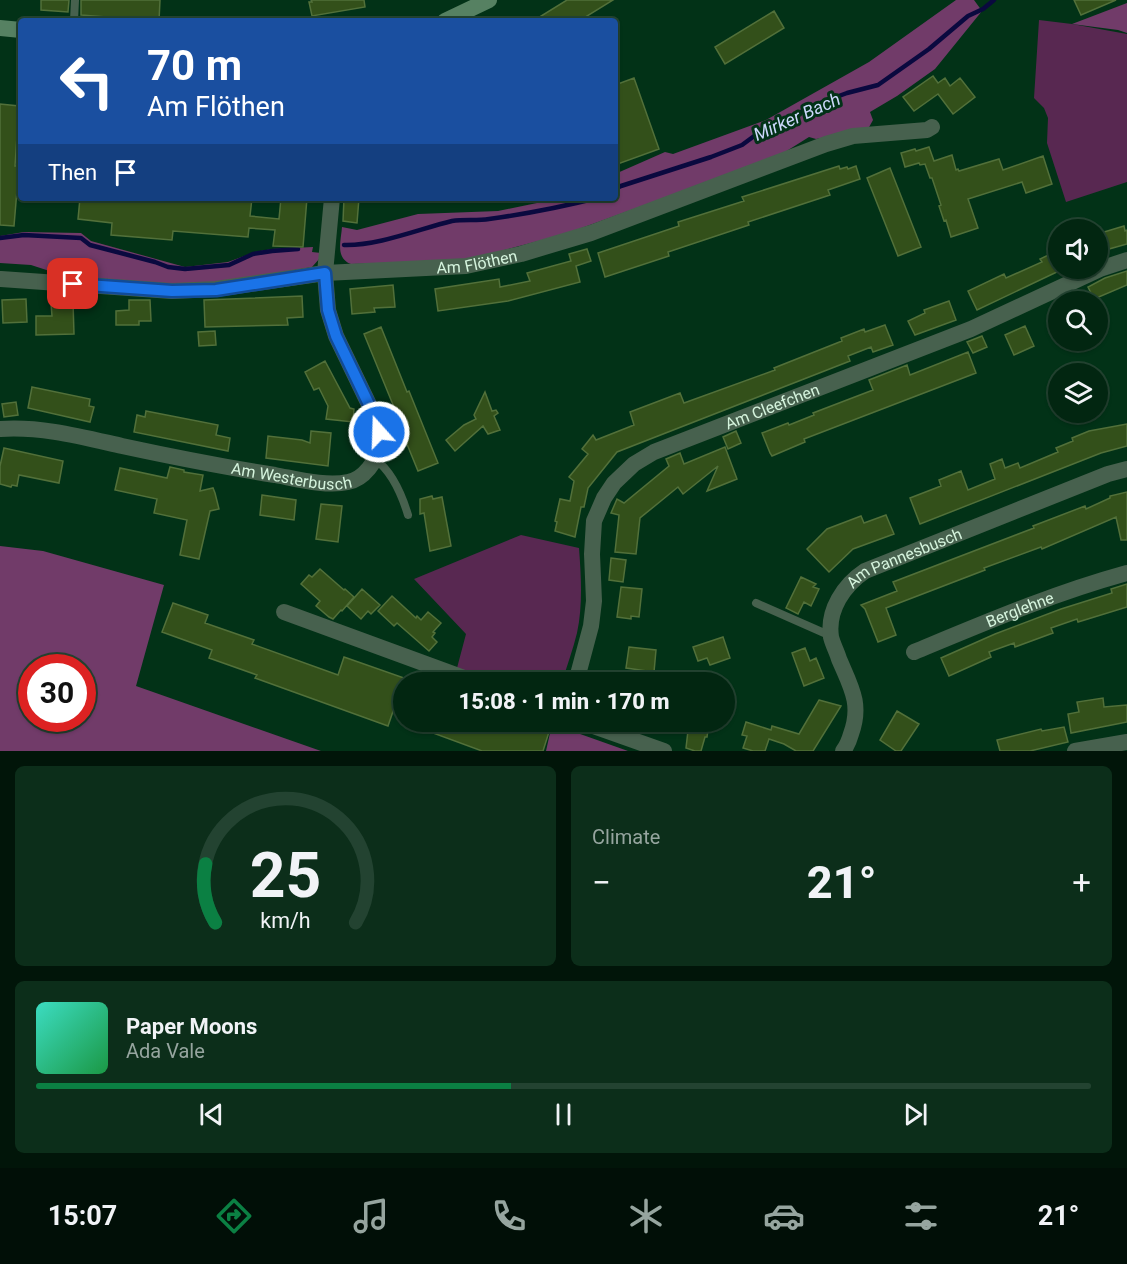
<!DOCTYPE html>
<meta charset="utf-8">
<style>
:root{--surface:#022611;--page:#0c2e1a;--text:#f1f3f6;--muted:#96a59f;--line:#234331;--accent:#0b8043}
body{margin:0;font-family:Roboto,sans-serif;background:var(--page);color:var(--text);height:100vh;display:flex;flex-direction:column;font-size:22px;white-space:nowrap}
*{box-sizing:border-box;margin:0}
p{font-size:20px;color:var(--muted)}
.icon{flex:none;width:33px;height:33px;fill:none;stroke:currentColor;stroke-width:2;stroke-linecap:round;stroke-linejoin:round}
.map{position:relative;height:751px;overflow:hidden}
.drawer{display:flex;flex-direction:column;gap:15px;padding:15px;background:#011509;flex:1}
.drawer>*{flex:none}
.top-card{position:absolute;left:18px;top:18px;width:600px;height:183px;border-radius:6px;box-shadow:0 2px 4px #0004,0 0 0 2px var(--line);background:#1a4fa0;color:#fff;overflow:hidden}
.tools{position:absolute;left:1048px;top:219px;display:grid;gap:12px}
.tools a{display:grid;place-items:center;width:60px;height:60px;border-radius:50%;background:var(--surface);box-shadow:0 2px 4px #0004,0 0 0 2px var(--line);font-size:30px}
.speed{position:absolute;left:18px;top:654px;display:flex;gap:12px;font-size:30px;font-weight:700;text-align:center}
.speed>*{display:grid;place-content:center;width:78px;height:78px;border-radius:50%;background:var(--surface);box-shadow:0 2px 4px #0004,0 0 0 2px var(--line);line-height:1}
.speed .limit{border:9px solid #d22;background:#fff;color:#111}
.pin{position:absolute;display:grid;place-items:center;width:51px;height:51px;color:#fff;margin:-26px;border-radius:12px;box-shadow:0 3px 9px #0006}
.me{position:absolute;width:66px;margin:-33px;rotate:340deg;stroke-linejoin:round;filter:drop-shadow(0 0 4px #0008)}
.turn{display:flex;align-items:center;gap:21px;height:126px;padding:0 30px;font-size:27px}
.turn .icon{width:78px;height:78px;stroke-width:2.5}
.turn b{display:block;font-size:42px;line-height:51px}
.then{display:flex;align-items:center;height:57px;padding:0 30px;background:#0003;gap:12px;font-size:22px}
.big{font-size:45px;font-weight:800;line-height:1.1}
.drawer .card{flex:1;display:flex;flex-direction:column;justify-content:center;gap:9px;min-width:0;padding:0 21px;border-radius:9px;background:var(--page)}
.drawer .dial{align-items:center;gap:0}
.dial svg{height:156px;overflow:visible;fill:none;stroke:var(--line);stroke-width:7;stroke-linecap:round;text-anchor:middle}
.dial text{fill:var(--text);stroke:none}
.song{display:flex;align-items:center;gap:18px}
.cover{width:72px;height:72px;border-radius:9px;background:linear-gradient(135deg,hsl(170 70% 55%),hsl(140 70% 35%))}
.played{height:6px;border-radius:3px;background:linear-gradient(90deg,var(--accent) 45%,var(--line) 45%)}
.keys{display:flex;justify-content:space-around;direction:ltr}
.heat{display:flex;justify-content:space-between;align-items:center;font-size:33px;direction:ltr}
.drawer .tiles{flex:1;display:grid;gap:15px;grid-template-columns:1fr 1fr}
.card:last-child{grid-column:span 2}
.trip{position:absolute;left:393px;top:672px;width:342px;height:60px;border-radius:30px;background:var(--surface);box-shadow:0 2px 4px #0004,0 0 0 2px var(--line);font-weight:800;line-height:60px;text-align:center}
.tab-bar{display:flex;height:96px;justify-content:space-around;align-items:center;background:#010f07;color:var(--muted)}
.tab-bar .icon{width:42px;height:42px}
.tab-bar .active{color:var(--accent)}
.tab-bar b{font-size:27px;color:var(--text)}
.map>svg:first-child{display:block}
.green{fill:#582851}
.forest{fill:#713b69;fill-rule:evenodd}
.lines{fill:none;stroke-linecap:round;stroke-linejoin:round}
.stream{stroke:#0a093f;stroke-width:4.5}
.building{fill:#33501a;stroke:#52703a;stroke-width:1.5}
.service{stroke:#47614e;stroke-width:8}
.minor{stroke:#47614e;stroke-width:16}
.secondary{stroke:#568162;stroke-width:16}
.route-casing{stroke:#114b97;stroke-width:15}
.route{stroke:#1a73e8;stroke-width:10}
.labels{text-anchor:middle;stroke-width:6;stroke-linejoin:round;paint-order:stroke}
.street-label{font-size:16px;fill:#d5f4dd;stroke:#023217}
.water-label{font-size:18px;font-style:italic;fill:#cdd8fc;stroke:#023217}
</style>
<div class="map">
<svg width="1127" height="751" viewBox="0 0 1127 751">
<rect width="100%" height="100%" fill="#023217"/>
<path class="green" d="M1039,20L1072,24L1127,34V182L1066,202L1047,143L1048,118L1044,108L1034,98Z
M521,535L579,548C581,575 583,605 577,633C573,649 567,666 562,682H498L457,668L466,634L414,579Z"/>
<path class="forest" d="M956,0H974L982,11L935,69L897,96L870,112L873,120L868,129L816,139L809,137L777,157L565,234L463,261L351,264C335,258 341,241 342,227L357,230L418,214L498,211L561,198H615V174L665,152L673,154L766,120L869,62Z
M1127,3V33L1118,30L1072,24Z
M24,232L81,233L91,241L185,267L228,262L255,252L272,249L313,247L312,252L321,253L320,258L312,267L199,286L65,276L31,265L0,263V236Z
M0,546L43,551L164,585L136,686L321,751H0ZM32,668H82V718H32Z
M552,724L628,751H546Z"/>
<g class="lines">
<path class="stream" d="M615,189L621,186L711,157L742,145L761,131L820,103L847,93L878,85L929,49L968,16L983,9L994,0
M0,238L24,235L81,238L90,245L155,262L168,267L185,269L229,265L253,254L272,251L298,249
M344,245C378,246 419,229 452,221C464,219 477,221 489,219C525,214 562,207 597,198"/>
</g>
<path class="building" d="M41,0H69L68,12L41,10Z
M81,0H160L159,21L81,15Z
M311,0H364L365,7L312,16L309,2H312Z
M567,0H613L579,21H533Z
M1074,0H1116L1081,15Z
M774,11L784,28L725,64L715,47Z
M933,76L938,83L945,78L950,86L960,78L975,97L953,114L938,94L914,111L903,97Z
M634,78L659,149L615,165V85Z
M0,104L19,106L15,166H19L14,226L0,225Z
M929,147L934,161L952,155L956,170L958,169L959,171L999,159L1003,170L1043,156L1052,184L1026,193L1022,182L968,199L978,228L951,237L946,220L944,221L939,206L941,205L932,178H930L925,164L920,165L919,163L905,167L901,153L915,149L916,151Z
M839,166L840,169L847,167L848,169L856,166L860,179L828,190L830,195L748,222L749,225L668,252L669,256L605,277L598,253L679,226L678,222L744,201L742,197Z
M890,168L921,247L898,256L867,178Z
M80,198H252L250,216L279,219L281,198H307L303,247L273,246L275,230L249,228L248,237L173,231L172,240L111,235L112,223L78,219Z
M344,198H359L357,223L343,221Z
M1124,226L1125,231L1127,230V244L1109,249L1104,232Z
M587,249L591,261L576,266L580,282L508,301L438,311L435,289L499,279L500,287L530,281L527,273L571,261L569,254Z
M1059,250V271L977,310L968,291L1004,274L1006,278L1042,262L1040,259Z
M1127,271V285L1094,299L1088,287L1105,278Z
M393,285L395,307L374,308L375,312L352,314L350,289Z
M302,296L303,317L287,318L288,325L205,327L204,300Z
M26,299L27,322L3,323L2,300Z
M129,300H150L151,321H139V325H116V311L129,310Z
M949,301L956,320L915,335L908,321L925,313L924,310Z
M73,302L74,334L36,335V316H52L51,303Z
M885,325L893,345L873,352L871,347L848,356L850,361L617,452L588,488L584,507H581L575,537L555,531L557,522L555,521L560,499L570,501L574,481L569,477L588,454L582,449L593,435L596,440L634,425L630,412L680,393L684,403L775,370L774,368L842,341L841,338L864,329L865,332Z
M1025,326L1034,346L1014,355L1005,335Z
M381,327L407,392L409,391L438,463L418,471L402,432L399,433L393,419L398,417L364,334Z
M215,331L216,345L199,346L198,332Z
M982,336L987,347L973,353L967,342Z
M968,352L976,373L804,439L805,442L772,456L770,453L762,433L788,423L789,425L814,415L813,413L873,390L869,380L907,365L910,375Z
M325,361L350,408L354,409L353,422L326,419L328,406L319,388L314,390L305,372Z
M32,387L90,399L89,406L94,407L90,422L28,408Z
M485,392L492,411L496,410L498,413L494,416L500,430L488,434L483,426L455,451L446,440L464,425L476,419L474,415Z
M16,402L18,415L4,417L2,404Z
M146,411L218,425L216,435L230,438L228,451L134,432L137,415L145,417Z
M1127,424V446L1101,453L920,524L910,498L941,486L939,480L961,471L968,490L995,479L990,464L1002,459L1005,468L1018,463L1020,468L1058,452L1056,448L1073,441L1072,438L1089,431Z
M311,431L331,433L328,466L266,458L268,436L302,440L310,443Z
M736,431L741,443L728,449L723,437Z
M725,447L737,479L707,491L718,466L683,494L678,487L640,518L636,554L615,552L619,515L611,513L617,499L624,503L669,466L666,459L680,453L684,464Z
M4,448L63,461L59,483L19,475L17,486L12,485L11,487L0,484V466Z
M170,467L184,470V472L203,475L200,491L213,488L215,493L219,509L210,511L199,559L180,555L187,520L154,513L157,499L115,490L120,468L167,478Z
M1127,492V540H1121L1116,517L1042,549L1041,547L984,568L985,570L886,608L896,635L878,642L865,609L861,605L897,591L893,582L1034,528L1033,526L1085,506L1086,509L1110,498V496Z
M262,495L296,500L294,520L260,515Z
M432,496L433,499L442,497L451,546L430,551L424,513L420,514V499Z
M321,504L342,506L338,542L316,539Z
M886,515L894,534L853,549L829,572L807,549L827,529L861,516L864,523Z
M611,558L626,560L623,582L609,580Z
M320,569L344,590L345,589L354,597L342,611L341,610L333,619L329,617L316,606L320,601L301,584L309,575L312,577Z
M801,577L816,584L813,587L819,589L811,606L804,602L798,614L786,608Z
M1127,584V607L1078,622L1077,619L1051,628L1053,633L1015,647L1014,643L989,652L991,657L949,676L941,658L995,634L1061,609L1112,593L1111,589Z
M621,587L642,589L639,617L631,616V619L617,617Z
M362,589L380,605L371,614L368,611L361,619L347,606Z
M392,596L416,618L417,616L421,620L428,612L441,623L433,632L435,633L432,637L437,642L429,651L397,623L394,626L378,611Z
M173,603L208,615L205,623L254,640L252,644L338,675L344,657L404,678V692L400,691L388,726L255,678L257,675L209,658L212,650L162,632Z
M723,637L730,658L710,665L707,658L698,661L693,647Z
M629,647L656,650L654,672L626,668Z
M805,648L810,661L816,658L824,678L804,686L792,653Z
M1103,698L1104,707L1127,705V722L1071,733L1068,714L1079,712L1077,702Z
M819,700L841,706L813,751H796L784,744L769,739L765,751H753L743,748L747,736L742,735L746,722L771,730L772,726L799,734Z
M897,711L919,724L901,751H896L880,740Z
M406,722H515L549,732L543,751H482L406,723Z
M689,722H709L707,737H705L701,751H695L686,748Z
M1064,727L1068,742L1030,751H1000L997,740L1041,729L1042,731Z"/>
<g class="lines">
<path class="service" d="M74,21L75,0
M375,459C391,471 402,495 408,515
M756,603L831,636"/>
<g class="minor">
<path id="s1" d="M1,279L172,291L216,289L325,273L466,266L521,254L591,233L826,144L853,136L927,130L932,127"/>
<path id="s2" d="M0,429C41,426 82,437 122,446C173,457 224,467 275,475C297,479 327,487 348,482C364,479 377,461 379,446C381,437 378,427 376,419L336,336L328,310L325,273L332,198"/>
<path d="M284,612L475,682"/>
<path id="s3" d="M914,652C984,623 1054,593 1127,573"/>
<path id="s4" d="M576,682L591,626L594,601L592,554L594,521L604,498L614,483L634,464L654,452L971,329L1100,269L1127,260"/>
<path d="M582,722L664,751"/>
<path id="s5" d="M843,751C847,746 849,741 851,734C862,704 851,687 839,659C837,652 833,645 831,637C827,610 844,585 865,571L1108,474L1127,469"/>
<path d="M1075,751L1127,742"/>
</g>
<path class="secondary" d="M445,21L489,0
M0,28L21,30"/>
</g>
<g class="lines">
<g class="route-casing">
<path id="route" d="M73,284L172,291L216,290L325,273L328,310L336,336L376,419L379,432"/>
</g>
<use href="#route" class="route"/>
</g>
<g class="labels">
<g class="street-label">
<text dy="6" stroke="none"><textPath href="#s1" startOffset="478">Am Flöthen</textPath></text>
<text dy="6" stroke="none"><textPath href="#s4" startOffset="384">Am Cleefchen</textPath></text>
<text dy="6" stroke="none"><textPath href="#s2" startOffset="296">Am Westerbusch</textPath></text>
<text dy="6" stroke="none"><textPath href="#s5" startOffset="240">Am Pannesbusch</textPath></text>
<text dy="6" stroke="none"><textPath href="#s3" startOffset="114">Berglehne</textPath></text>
</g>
<g class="water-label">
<text transform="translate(797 117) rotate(-24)" y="6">Mirker Bach</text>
</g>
</g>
</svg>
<div class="tools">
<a><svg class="icon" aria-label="sound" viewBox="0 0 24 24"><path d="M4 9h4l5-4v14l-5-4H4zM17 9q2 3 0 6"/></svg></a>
<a><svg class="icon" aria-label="search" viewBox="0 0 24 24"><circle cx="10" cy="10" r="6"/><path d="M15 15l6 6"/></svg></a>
<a><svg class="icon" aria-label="layers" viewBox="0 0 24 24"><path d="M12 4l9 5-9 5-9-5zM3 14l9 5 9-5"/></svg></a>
</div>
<div class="speed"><div class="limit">30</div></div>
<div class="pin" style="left:73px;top:284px;background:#d93025"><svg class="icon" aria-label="arrive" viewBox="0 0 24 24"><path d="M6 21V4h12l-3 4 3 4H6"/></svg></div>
<svg class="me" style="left:379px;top:432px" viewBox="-20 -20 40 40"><circle r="17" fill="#1a73e8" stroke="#fff" stroke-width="3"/><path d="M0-11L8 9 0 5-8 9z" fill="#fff"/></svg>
<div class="trip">15:08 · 1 min · 170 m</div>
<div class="top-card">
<div class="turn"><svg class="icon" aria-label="left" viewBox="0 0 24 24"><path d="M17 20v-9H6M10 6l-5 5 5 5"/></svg><div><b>70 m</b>Am Flöthen</div></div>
<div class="then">Then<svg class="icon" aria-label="arrive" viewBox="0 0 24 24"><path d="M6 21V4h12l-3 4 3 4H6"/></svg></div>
</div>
</div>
<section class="drawer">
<div class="tiles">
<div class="card dial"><svg viewBox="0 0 100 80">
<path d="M14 69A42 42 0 1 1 86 69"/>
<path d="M14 69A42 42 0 0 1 9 39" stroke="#0b8043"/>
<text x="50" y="56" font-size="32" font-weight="700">25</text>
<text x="50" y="72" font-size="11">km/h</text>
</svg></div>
<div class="card"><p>Climate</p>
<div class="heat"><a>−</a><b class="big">21°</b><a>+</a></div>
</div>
<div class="card">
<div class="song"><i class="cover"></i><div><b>Paper Moons</b><p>Ada Vale</p></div></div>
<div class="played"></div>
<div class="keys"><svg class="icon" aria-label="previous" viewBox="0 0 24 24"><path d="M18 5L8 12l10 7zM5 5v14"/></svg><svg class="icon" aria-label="pause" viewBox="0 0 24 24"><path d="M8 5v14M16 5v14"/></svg><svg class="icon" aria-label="next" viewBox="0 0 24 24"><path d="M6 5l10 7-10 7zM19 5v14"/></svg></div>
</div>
</div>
</section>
<nav class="tab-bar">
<b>15:07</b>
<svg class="icon active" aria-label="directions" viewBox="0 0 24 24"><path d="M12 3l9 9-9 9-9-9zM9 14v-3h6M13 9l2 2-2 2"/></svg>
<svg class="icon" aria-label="music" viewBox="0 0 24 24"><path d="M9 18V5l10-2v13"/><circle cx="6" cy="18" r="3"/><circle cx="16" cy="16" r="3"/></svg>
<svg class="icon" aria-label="phone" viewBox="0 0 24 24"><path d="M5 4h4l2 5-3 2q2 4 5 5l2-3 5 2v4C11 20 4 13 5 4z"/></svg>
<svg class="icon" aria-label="climate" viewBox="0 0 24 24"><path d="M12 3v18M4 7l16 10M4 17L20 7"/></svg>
<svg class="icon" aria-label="car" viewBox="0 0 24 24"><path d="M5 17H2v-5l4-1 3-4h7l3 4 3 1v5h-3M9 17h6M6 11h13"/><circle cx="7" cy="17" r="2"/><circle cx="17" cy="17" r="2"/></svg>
<svg class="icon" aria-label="filters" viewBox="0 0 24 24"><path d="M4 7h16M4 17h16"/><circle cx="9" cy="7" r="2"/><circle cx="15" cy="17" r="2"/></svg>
<b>21°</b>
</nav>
